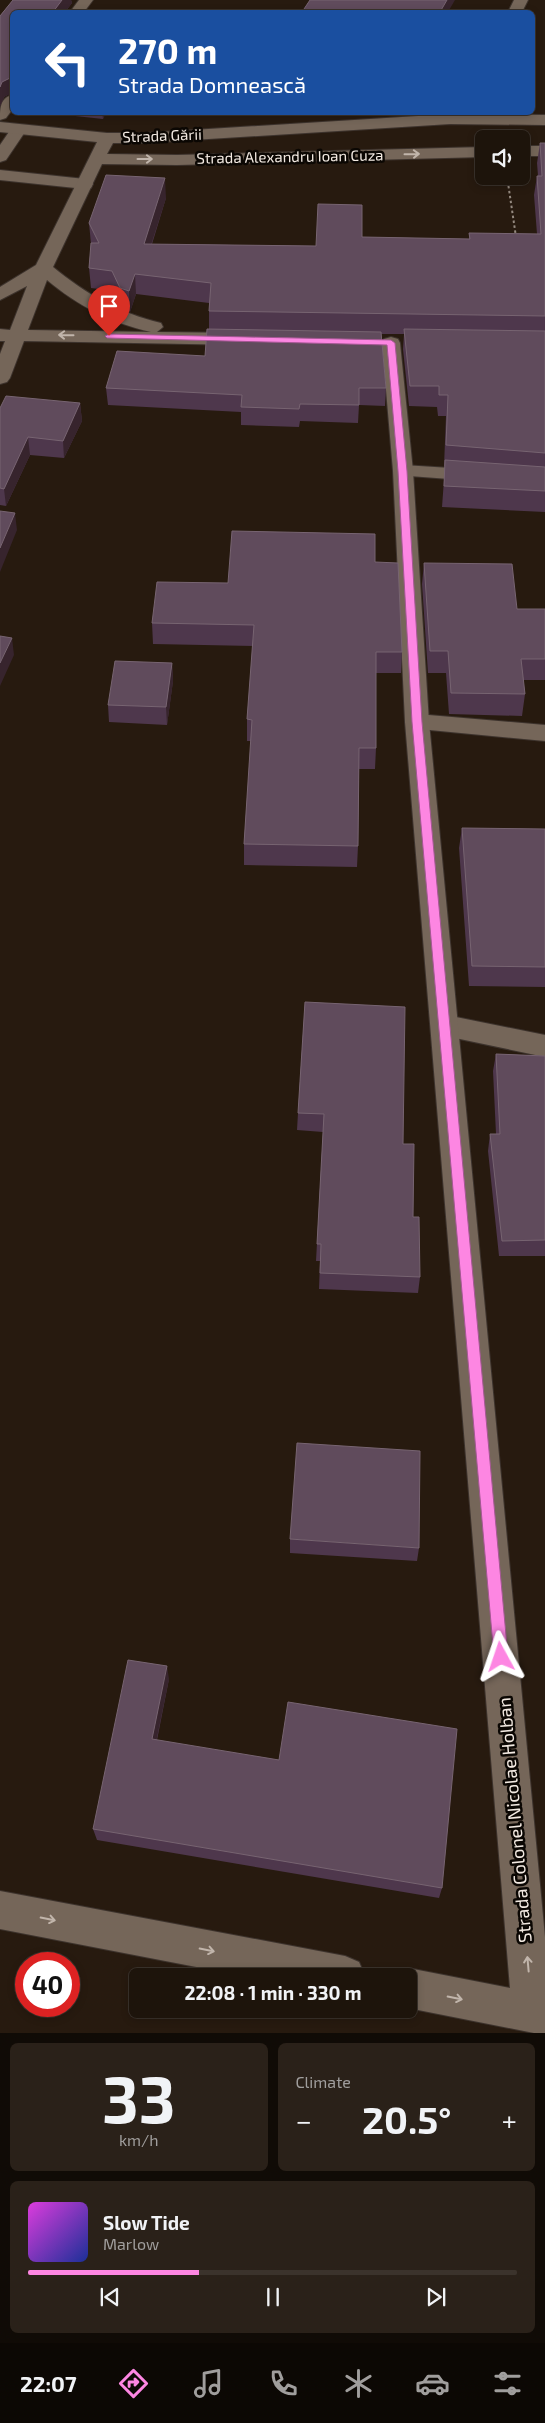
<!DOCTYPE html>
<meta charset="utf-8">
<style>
:root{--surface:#1d140b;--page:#2a2119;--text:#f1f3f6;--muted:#a09e9d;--line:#3b332c;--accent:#fd86e2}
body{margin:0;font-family:"Exo 2",sans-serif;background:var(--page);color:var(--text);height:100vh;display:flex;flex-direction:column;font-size:19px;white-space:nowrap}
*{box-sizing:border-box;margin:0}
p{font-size:16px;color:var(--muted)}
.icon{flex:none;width:28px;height:28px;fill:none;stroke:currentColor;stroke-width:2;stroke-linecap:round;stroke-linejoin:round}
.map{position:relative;height:2033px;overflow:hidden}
.details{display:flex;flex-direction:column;gap:10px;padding:10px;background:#100b06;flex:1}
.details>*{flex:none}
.hud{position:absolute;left:10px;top:10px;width:525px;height:105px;border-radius:8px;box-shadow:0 2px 8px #0003,0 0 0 1px var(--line);background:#1a4fa0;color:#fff;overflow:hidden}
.buttons{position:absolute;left:475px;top:130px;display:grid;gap:10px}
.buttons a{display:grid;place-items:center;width:55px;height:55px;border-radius:8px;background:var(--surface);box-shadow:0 2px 8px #0003,0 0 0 1px var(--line);font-size:25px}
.speed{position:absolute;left:15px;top:1952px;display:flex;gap:10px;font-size:25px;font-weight:700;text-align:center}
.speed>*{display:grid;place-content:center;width:65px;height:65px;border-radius:50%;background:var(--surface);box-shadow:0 2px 8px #0003,0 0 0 1px var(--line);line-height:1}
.speed .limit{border:8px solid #d22;background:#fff;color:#111}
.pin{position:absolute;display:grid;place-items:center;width:42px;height:42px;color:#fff;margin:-51px -21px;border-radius:50% 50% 50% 0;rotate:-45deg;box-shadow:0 0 5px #0007}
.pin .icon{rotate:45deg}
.me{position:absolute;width:55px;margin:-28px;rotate:355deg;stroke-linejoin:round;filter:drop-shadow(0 0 4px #0008)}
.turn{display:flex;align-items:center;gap:18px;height:105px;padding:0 25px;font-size:22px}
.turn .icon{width:65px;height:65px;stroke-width:2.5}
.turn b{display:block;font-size:35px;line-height:42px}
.big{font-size:38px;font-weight:700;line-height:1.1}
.details .tile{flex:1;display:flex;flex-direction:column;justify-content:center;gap:8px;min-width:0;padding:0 18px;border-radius:8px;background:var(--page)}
.details .dial{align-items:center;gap:0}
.dial b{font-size:65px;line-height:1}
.song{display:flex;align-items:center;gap:15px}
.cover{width:60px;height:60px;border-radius:8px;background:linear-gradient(135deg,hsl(300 70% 55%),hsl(230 70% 35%))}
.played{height:5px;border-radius:2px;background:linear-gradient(90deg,var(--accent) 35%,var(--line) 35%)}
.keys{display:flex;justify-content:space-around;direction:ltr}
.heat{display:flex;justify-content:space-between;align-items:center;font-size:28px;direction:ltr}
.details .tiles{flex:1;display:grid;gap:10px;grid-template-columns:1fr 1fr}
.tile:last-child{grid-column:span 2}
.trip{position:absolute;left:129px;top:1968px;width:288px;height:50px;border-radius:8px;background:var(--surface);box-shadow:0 2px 8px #0003,0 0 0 1px var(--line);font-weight:700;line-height:50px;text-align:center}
.tab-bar{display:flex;height:80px;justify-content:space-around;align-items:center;background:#0c0804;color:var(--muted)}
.tab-bar .icon{width:35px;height:35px}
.tab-bar .on{color:var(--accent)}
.tab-bar b{font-size:22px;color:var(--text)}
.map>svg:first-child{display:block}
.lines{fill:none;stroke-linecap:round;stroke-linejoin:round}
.lane-casing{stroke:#3d332d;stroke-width:2}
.street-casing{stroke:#3d332d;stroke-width:2}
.secondary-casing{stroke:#3d332d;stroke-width:2}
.path{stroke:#958a80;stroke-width:2;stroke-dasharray:2.5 2.5;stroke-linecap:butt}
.lane{fill:#756659;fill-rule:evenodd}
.street{fill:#756659;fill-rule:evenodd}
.secondary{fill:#756659;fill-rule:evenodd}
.wall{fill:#4e374c}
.shaded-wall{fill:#37242d}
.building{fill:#604b5c;stroke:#776471}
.oneway{stroke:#c1b5ab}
.route{fill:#fd86e2;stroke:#a45793}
.labels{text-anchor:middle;stroke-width:5;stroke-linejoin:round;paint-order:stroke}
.far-street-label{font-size:15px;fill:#f3eae2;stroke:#0b0703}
.street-label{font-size:18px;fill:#f3eae2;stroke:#0b0703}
</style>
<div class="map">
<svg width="545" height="2033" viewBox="0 0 545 2033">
<rect width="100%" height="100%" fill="#271a0f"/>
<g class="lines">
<g class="lane-casing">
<path id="lane" d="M19,124L27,129L6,160L0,162V145L13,126Z
M0,170L85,179L91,180L93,184L91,188L85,189L0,180Z
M403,465L545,474V486L396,475L393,471L396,467Z
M417,714L545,725V741L409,728L405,722L409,716Z
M446,1015L545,1035V1057L436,1034L432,1026L436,1018Z"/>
</g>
<g class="street-casing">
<path id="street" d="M79,0H93L84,12H70Z
M12,95V110L6,118L0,120C0,109 0,98 12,95Z"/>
</g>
<g class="secondary-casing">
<path id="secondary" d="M514,0H528L522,12H508Z
M450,114L545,115V125L450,124L145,143H113L107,154L177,155L484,147V157L177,165L102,164L53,267C86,294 119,313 161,323L163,327L157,332L243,333L250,335L252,339L250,343L243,345L24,341L10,378L7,382L0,384V354L5,341H0V329L10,330L27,286L0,300V287L36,265L97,142L0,132V122L107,133H145ZM47,280C78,306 111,323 151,332L28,330Z
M521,146H545V156H521Z
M391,337L398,339L400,343L413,471L429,722L545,1937V2033H534L408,2008V1976H393L408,1968L510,1988L405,722L393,471L382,343L384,339Z
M0,1891L345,1956L359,1962L365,1976H243L0,1929Z"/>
</g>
<path class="path" d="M507,176L516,237"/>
<use href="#lane" class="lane"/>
<use href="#street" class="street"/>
<use href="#secondary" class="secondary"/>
</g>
<path class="wall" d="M13,0H71L72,3L65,12H12V98V94L11,93L4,97L0,106V16Z
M38,112H106L103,119Z
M540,143H545V512L442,507L445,466H444L446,416H438L437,407L409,406L403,349L404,334H381L386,388L385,406L359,405L358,423L300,421L299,427L241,425V412L108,405L106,388L205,356L209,329V303L136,294L130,312L122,308L114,291L91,288L89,268L91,244L89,223L166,198L152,244L316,246L362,237L469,239V233L537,234L534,195L537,176H538L537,163Z
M80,403L82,421L64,458L30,455L6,506L0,505V408Z
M375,562L402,652L401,673H376V748L375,769H359L358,846L357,867L244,865V844L251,741H247V719L253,646L153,644L152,623L228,583Z
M424,563L517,609H545V680H523L525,694L522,716L449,714L446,673H428L422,584Z
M172,663L173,681L167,725L109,722L108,705Z
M462,828L545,829V987L469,986L459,848Z
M305,1002L403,1144L420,1277L418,1293L319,1289L320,1261H316L323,1132L297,1130L298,1113Z
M496,1054L545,1056V1256H499L488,1151L490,1134H496L493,1071Z
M290,1539L419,1548L417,1561L290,1553Z
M169,1679L157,1740L442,1888L439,1898L97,1840L93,1829Z"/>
<path class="shaded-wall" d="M62,0H71L72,3L65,12H53Z
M447,0H455L448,12H440Z
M10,78L11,93L4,97L0,106V87L2,82Z
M102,112H106L103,119Z
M165,178L166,198L145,264L144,244Z
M135,274L136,294L130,312L129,291Z
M80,403L82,421L64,458L63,441Z
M28,437L30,455L6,506L4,489Z
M15,513L17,530L0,572V548Z
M12,638L14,655L0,686V663Z
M172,663L173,681L167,725L166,707Z
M167,1666L169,1679L154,1752L152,1739Z"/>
<path class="building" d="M13,0H62L53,12H12V95V80L10,78L2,82L0,87V16Z
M310,0H447L440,12H302Z
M540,143H545V316L209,311L211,283L135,274L129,291L120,288L112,271L89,268L91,243H99L89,223L106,175L165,178L144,244L316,246L318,204L362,205V237L470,239L469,233L541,234L537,176H542Z
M207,329L381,332L386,388H359V405L300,404L299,409L241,407L242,395L106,388L117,351L205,356Z
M404,329L545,331V453L446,445L448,395H439V386H410Z
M6,396L80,403L63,441L28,437L4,489L0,488V408Z
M445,460L545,467V491L444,486Z
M0,511L15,513L0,548Z
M232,531L375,534V562L398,563L402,652H376V748H359L358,846L244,844L252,720L247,719L254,625L152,623L157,582L228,583Z
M424,563L512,564L517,609H545V659H521L525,694L451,693L448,651H430Z
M0,636L12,638L0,663Z
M115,661L172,663L166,707L108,705Z
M462,828L545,829V967L472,966Z
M305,1002L405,1007L403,1144H414L413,1217H419L420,1277L320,1273L321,1244H317L324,1114L298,1113Z
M496,1054L545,1056V1240L502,1241L490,1134H500Z
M297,1443L420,1451L419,1548L290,1539Z
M128,1660L167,1666L152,1739L279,1760L288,1702L457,1729L442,1888L93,1829Z"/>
<defs><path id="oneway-shaft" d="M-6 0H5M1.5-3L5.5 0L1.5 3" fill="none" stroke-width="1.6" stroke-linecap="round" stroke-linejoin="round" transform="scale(1.25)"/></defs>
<g class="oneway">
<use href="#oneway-shaft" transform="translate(412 154) rotate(-1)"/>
<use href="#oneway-shaft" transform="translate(145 159)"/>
<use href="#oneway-shaft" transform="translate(66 335) rotate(-179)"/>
<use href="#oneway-shaft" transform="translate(48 1919) rotate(11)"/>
<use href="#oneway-shaft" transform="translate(207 1950) rotate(11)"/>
<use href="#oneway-shaft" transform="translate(528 1964) rotate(-95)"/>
<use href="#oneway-shaft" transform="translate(455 1998) rotate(11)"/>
</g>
<path class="route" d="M109,334L391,340L395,343L407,471L422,722L508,1657L506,1662L501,1665L496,1662L494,1657L412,722L398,471L387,345L107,338L105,336Z"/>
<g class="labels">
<g class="far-street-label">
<text transform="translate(162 136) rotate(-2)" y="5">Strada Gării</text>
<text transform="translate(290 157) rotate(-1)" y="5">Strada Alexandru Ioan Cuza</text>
</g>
<g class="street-label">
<text transform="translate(515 1820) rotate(-95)" y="6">Strada Colonel Nicolae Holban</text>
</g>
</g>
</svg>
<div class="buttons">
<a><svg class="icon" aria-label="sound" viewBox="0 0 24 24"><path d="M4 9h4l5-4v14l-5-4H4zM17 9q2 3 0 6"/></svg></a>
</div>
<div class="speed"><div class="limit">40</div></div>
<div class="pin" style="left:109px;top:336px;background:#d93025"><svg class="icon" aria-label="arrive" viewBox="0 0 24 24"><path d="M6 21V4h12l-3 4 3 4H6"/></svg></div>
<svg class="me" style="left:501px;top:1657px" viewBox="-20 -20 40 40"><path d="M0-17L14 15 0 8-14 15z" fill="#fd86e2" stroke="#fff" stroke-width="4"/></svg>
<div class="trip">22:08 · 1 min · 330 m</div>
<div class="hud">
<div class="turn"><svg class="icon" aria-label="left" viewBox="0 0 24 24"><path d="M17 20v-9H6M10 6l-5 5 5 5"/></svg><div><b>270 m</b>Strada Domnească</div></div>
</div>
</div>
<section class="details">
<div class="tiles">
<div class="tile dial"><b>33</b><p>km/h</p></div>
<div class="tile"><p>Climate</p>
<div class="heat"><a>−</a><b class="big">20.5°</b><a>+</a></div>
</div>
<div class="tile">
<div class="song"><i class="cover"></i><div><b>Slow Tide</b><p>Marlow</p></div></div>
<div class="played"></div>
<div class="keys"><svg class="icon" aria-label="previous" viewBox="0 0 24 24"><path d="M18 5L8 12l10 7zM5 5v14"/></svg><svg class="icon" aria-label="pause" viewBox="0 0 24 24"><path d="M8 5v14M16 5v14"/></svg><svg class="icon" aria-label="next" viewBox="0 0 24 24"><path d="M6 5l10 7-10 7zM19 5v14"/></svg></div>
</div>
</div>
</section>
<nav class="tab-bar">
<b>22:07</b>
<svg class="icon on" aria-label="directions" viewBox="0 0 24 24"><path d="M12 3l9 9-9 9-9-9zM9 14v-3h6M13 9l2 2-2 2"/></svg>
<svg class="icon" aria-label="music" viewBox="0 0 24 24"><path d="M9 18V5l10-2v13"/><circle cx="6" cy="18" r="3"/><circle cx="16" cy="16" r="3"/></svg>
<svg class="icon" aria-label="phone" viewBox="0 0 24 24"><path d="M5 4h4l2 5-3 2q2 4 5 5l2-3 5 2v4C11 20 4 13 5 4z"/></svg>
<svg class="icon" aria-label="climate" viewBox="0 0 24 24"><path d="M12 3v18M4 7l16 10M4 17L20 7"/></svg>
<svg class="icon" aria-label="car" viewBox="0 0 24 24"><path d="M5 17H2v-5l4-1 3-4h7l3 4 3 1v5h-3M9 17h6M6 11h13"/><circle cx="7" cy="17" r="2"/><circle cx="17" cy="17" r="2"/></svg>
<svg class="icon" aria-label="filters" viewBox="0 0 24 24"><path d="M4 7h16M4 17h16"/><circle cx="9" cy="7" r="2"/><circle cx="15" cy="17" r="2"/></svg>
</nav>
